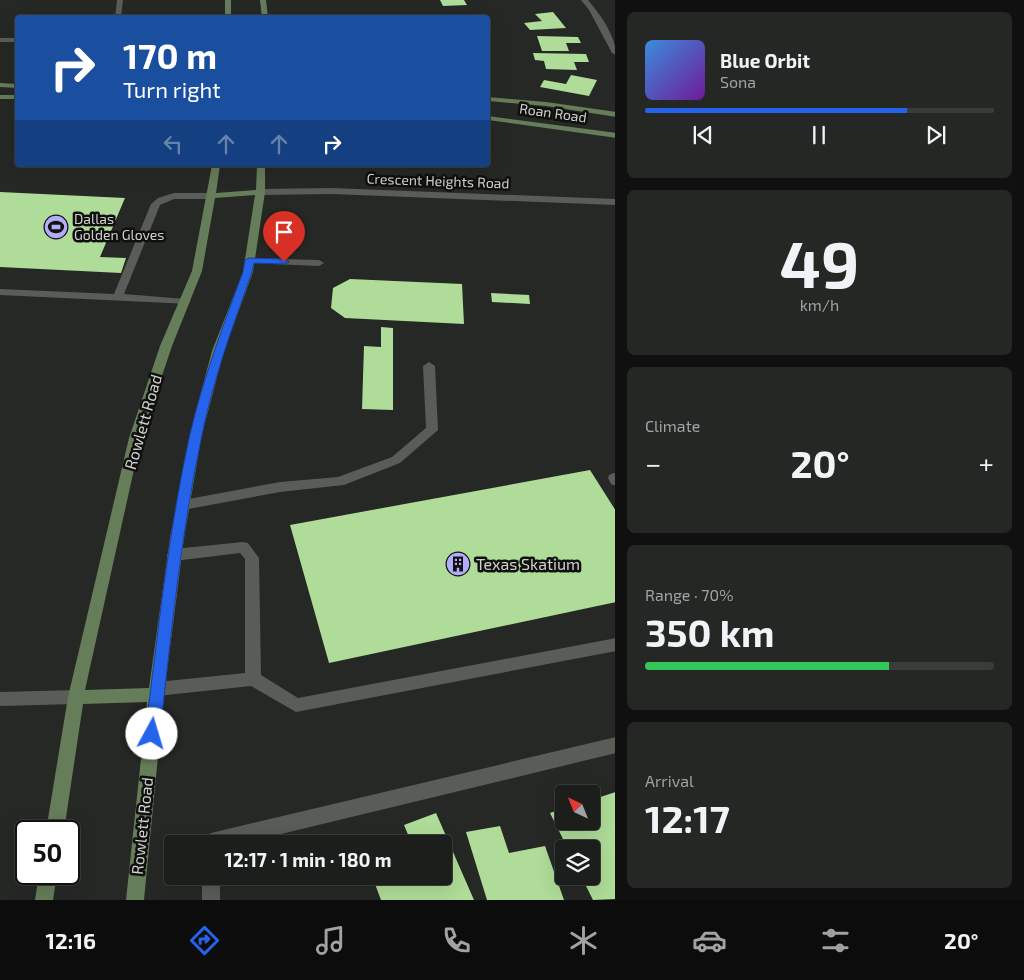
<!DOCTYPE html>
<meta charset="utf-8">
<style>
:root{--surface:#1c1e1b;--page:#252724;--text:#f1f3f6;--muted:#a0a2a3;--line:#3a3c3a;--accent:#2563eb}
body{margin:0;font-family:"Exo 2",sans-serif;background:var(--page);color:var(--text);height:100vh;display:flex;flex-direction:column;font-size:19px;white-space:nowrap}
*{box-sizing:border-box;margin:0}
p{font-size:16px;color:var(--muted)}
.icon{flex:none;width:28px;height:28px;fill:none;stroke:currentColor;stroke-width:2;stroke-linecap:round;stroke-linejoin:round}
.map{position:relative;flex:1;overflow:hidden}
.side{display:flex;flex-direction:column;gap:12px;padding:12px;background:#0f100f;width:409px}
.side>*{flex:none}
.hud{position:absolute;left:15px;top:15px;width:475px;height:152px;border-radius:5px;box-shadow:0 5px 20px #0002,0 0 0 1px var(--line);background:#1a4fa0;color:#fff;overflow:hidden}
.needle{width:32px;rotate:317deg}
.fabs{position:absolute;left:555px;top:785px;display:grid;gap:10px}
.fabs a{display:grid;place-items:center;width:45px;height:45px;border-radius:5px;background:var(--surface);box-shadow:0 5px 20px #0002,0 0 0 1px var(--line);font-size:25px}
.speed{position:absolute;left:15px;top:820px;display:flex;gap:10px;font-size:25px;font-weight:700;text-align:center}
.speed>*{display:grid;place-content:center;width:65px;height:65px;border-radius:50%;background:var(--surface);box-shadow:0 5px 20px #0002,0 0 0 1px var(--line);line-height:1}
.speed .limit{border:2px solid #111;border-radius:8px;background:#fff;color:#111}
.pin{position:absolute;display:grid;place-items:center;width:42px;height:42px;color:#fff;margin:-51px -21px;border-radius:50% 50% 50% 0;rotate:-45deg;box-shadow:0 0 5px #0007}
.pin .icon{rotate:45deg}
.me{position:absolute;width:55px;margin:-28px;rotate:6deg;stroke-linejoin:round;filter:drop-shadow(0 0 4px #0008)}
.turn{display:flex;align-items:center;gap:18px;height:105px;padding:0 25px;font-size:22px}
.turn .icon{width:65px;height:65px;stroke-width:2.5}
.turn b{display:block;font-size:35px;line-height:42px}
.lanes{display:flex;align-items:center;height:48px;padding:0 25px;background:#0003;justify-content:center;gap:25px;direction:ltr}
.lanes .off{opacity:.35}
.big{font-size:38px;font-weight:700;line-height:1.1}
.side .widget{flex:1;display:flex;flex-direction:column;justify-content:center;gap:8px;min-width:0;padding:0 18px;border-radius:8px;background:var(--page)}
.side .dial{align-items:center;gap:0}
.dial b{font-size:65px;line-height:1}
.song{display:flex;align-items:center;gap:15px}
.cover{width:60px;height:60px;border-radius:8px;background:linear-gradient(135deg,hsl(210 70% 55%),hsl(280 70% 35%))}
.played{height:5px;border-radius:2px;background:linear-gradient(90deg,var(--accent) 75%,var(--line) 75%)}
.keys{display:flex;justify-content:space-around;direction:ltr}
.heat{display:flex;justify-content:space-between;align-items:center;font-size:28px;direction:ltr}
.charge{height:8px;border-radius:4px;background:linear-gradient(90deg,#34c759 70%,var(--line) 0)}
.trip{position:absolute;left:164px;top:835px;width:288px;height:50px;border-radius:5px;background:var(--surface);box-shadow:0 5px 20px #0002,0 0 0 1px var(--line);font-weight:700;line-height:50px;text-align:center}
.menu{display:flex;height:80px;justify-content:space-around;align-items:center;background:#0b0c0b;color:var(--muted)}
.menu .icon{width:35px;height:35px}
.menu .active{color:var(--accent)}
.menu b{font-size:22px;color:var(--text)}
main{display:flex;flex:1;min-height:0}
.map>svg:first-child{display:block}
.building{fill:#afdc98}
.lines{fill:none;stroke-linecap:round;stroke-linejoin:round}
.lane{fill:#595c57;fill-rule:evenodd}
.street{fill:#595c57;fill-rule:evenodd}
.secondary{fill:#667d59;fill-rule:evenodd}
.route{fill:#2563eb;stroke:#184099}
.labels{text-anchor:middle;stroke-width:5;stroke-linejoin:round;paint-order:stroke}
.far-street-label{font-size:14px;fill:#d0d2cf;stroke:#0f100e}
.far-poi-label{font-size:14px;fill:#d0d2cf;stroke:#0f100e;text-anchor:start}
.street-label{font-size:16px;fill:#d0d2cf;stroke:#0f100e}
.poi-label{font-size:16px;fill:#d0d2cf;stroke:#0f100e;text-anchor:start}
</style>
<main>
<div class="map">
<svg width="616" height="900" viewBox="0 0 616 900">
<rect width="100%" height="100%" fill="#252824"/>
<path class="building" d="M440,0H464L467,5L443,6Z
M553,12L566,28L530,30L524,23L542,21L535,14Z
M537,36L578,37L581,43H566L569,51H542Z
M533,53L586,54L589,62H574L577,70L546,69L544,61L535,60Z
M571,75L597,80L589,96L540,87L544,80L566,84Z
M0,192L125,198L100,257L126,258L121,273L0,267Z
M350,279L462,284L464,324L345,318L331,308L333,288Z
M491,293L529,295L530,304L492,302Z
M381,327L393,328V410L362,409L364,346L381,347Z
M590,470L616,511V602L329,663L290,525Z
M616,792V899L593,900L581,876H591V849H568L550,813L564,808V821H591V800Z
M436,813L474,900H381L372,876H442V844H412L404,825Z
M500,826L509,853L545,846L564,900H487L466,832Z"/>
<g class="lines">
<path class="lane" d="M174,193H211L216,196L211,199H174L160,205L124,294L185,299L190,302L189,304L0,295V289L114,294L151,204L158,198Z
M249,258L319,260L324,263L319,266L245,263V259Z
M429,362L435,366L438,430L400,463L344,485L280,492L183,510L178,509L176,505L178,501L183,500L280,482L338,477L392,457L426,428L423,366Z
M614,473L616,474V486L611,484L608,478L609,475Z
M243,542L248,543L259,558L261,675L298,698L616,638V651L296,712L251,686L157,696L151,694L149,689L151,684L157,682L245,673V559L240,553L174,561L169,559L167,555L169,551L174,549Z
M76,690L82,692L84,697L82,702L76,704L0,706V692Z
M616,737V753L240,844H202L205,836L211,833Z
M202,876H220V900H202Z"/>
<path class="street" d="M117,0H123L121,18H115Z
M581,0H588C600,14 616,36 616,55L612,53L589,10Z
M0,38H18V42H0Z
M332,188L616,199V205L332,194L260,195L255,192L260,189Z"/>
<path class="secondary" d="M225,0H231V18H225Z
M260,0H266L268,18H262Z
M0,83L18,84V88L0,87Z
M0,95H18V99H0Z
M488,97L546,102L616,112V117L546,106L488,101Z
M488,116L616,133V138L488,120Z
M212,165H220L216,193L256,190L257,165H265V192L253,272L224,351L202,434L184,538L164,695L144,900H126L147,702L83,704L64,831H46L68,697L129,438L160,346L192,271ZM255,195L243,272L212,351L190,434L170,538L149,688L85,690L141,438L172,346L202,271L215,198Z
M39,874H57L53,900H35Z"/>
</g>
<path class="route" d="M249,258L284,259L289,262L284,264L254,263L252,272C233,326 213,379 202,435C181,533 171,634 160,734L157,739L152,741L147,739L145,734C158,634 168,533 190,434C203,379 223,326 243,272L245,260Z"/>
<defs>
<g id="stadium-disc" transform="scale(1.25)"><circle r="9.5" fill="#b1adfa" stroke="#0f100e"/><path d="M0-5a6.5 5 0 1 0 0 10a6.5 5 0 1 0 0-10ZM-3.5-1.8h7v3.6h-7Z" fill="#111"/></g>
<g id="building-disc" transform="scale(1.25)"><circle r="9.5" fill="#b1adfa" stroke="#0f100e"/><path d="M-4-6H4V6H1V3H-1V6H-4ZM-2.5-4.3h1.7v1.8h-1.7ZM.8-4.3h1.7v1.8H.8ZM-2.5-1h1.7V.8h-1.7ZM.8-1h1.7V.8H.8Z" fill="#111"/></g>
</defs>
<g fill-rule="evenodd">
<use href="#stadium-disc" x="56" y="227"/>
<use href="#building-disc" x="458" y="564"/>
</g>
<g class="labels">
<g class="far-street-label">
<text transform="translate(553 113) rotate(8)" y="5">Roan Road</text>
<text transform="translate(438 181) rotate(2)" y="5">Crescent Heights Road</text>
</g>
<g class="far-poi-label">
<text x="74" y="224">Dallas<tspan x="74" dy="16">Golden Gloves</tspan></text>
</g>
<g class="street-label">
<text transform="translate(143 422) rotate(-74)" y="6">Rowlett Road</text>
<text transform="translate(142 826) rotate(-84)" y="6">Rowlett Road</text>
</g>
<g class="poi-label">
<text x="476" y="570">Texas Skatium</text>
</g>
</g>
</svg>
<div class="fabs">
<a><svg class="needle" viewBox="-14 -14 28 28"><path d="M0-13l5 13h-10z" fill="#e53935"/><path d="M0 13l5-13h-10z" fill="#a0a2a3"/></svg></a>
<a><svg class="icon" aria-label="layers" viewBox="0 0 24 24"><path d="M12 4l9 5-9 5-9-5zM3 14l9 5 9-5"/></svg></a>
</div>
<div class="speed"><div class="limit">50</div></div>
<div class="pin" style="left:284px;top:262px;background:#d93025"><svg class="icon" aria-label="arrive" viewBox="0 0 24 24"><path d="M6 21V4h12l-3 4 3 4H6"/></svg></div>
<svg class="me" style="left:152px;top:734px" viewBox="-20 -20 40 40"><circle r="19" fill="#fff"/><path d="M0-13L10 11 0 6-10 11z" fill="#2563eb"/></svg>
<div class="trip">12:17 · 1 min · 180 m</div>
<div class="hud">
<div class="turn"><svg class="icon" aria-label="right" viewBox="0 0 24 24"><path d="M7 20v-9h11M14 6l5 5-5 5"/></svg><div><b>170 m</b>Turn right</div></div>
<div class="lanes"><svg class="icon off" aria-label="left" viewBox="0 0 24 24"><path d="M17 20v-9H6M10 6l-5 5 5 5"/></svg><svg class="icon off" aria-label="ahead" viewBox="0 0 24 24"><path d="M12 20V5M6 11l6-6 6 6"/></svg><svg class="icon off" aria-label="ahead" viewBox="0 0 24 24"><path d="M12 20V5M6 11l6-6 6 6"/></svg><svg class="icon" aria-label="right" viewBox="0 0 24 24"><path d="M7 20v-9h11M14 6l5 5-5 5"/></svg></div>
</div>
</div>
<section class="side">
<div class="widget">
<div class="song"><i class="cover"></i><div><b>Blue Orbit</b><p>Sona</p></div></div>
<div class="played"></div>
<div class="keys"><svg class="icon" aria-label="previous" viewBox="0 0 24 24"><path d="M18 5L8 12l10 7zM5 5v14"/></svg><svg class="icon" aria-label="pause" viewBox="0 0 24 24"><path d="M8 5v14M16 5v14"/></svg><svg class="icon" aria-label="next" viewBox="0 0 24 24"><path d="M6 5l10 7-10 7zM19 5v14"/></svg></div>
</div>
<div class="widget dial"><b>49</b><p>km/h</p></div>
<div class="widget"><p>Climate</p>
<div class="heat"><a>−</a><b class="big">20°</b><a>+</a></div>
</div>
<div class="widget"><p>Range · 70%</p><b class="big">350 km</b><div class="charge"></div></div>
<div class="widget"><p>Arrival</p><b class="big">12:17</b></div>
</section>
</main>
<nav class="menu">
<b>12:16</b>
<svg class="icon active" aria-label="directions" viewBox="0 0 24 24"><path d="M12 3l9 9-9 9-9-9zM9 14v-3h6M13 9l2 2-2 2"/></svg>
<svg class="icon" aria-label="music" viewBox="0 0 24 24"><path d="M9 18V5l10-2v13"/><circle cx="6" cy="18" r="3"/><circle cx="16" cy="16" r="3"/></svg>
<svg class="icon" aria-label="phone" viewBox="0 0 24 24"><path d="M5 4h4l2 5-3 2q2 4 5 5l2-3 5 2v4C11 20 4 13 5 4z"/></svg>
<svg class="icon" aria-label="climate" viewBox="0 0 24 24"><path d="M12 3v18M4 7l16 10M4 17L20 7"/></svg>
<svg class="icon" aria-label="car" viewBox="0 0 24 24"><path d="M5 17H2v-5l4-1 3-4h7l3 4 3 1v5h-3M9 17h6M6 11h13"/><circle cx="7" cy="17" r="2"/><circle cx="17" cy="17" r="2"/></svg>
<svg class="icon" aria-label="filters" viewBox="0 0 24 24"><path d="M4 7h16M4 17h16"/><circle cx="9" cy="7" r="2"/><circle cx="15" cy="17" r="2"/></svg>
<b>20°</b>
</nav>
